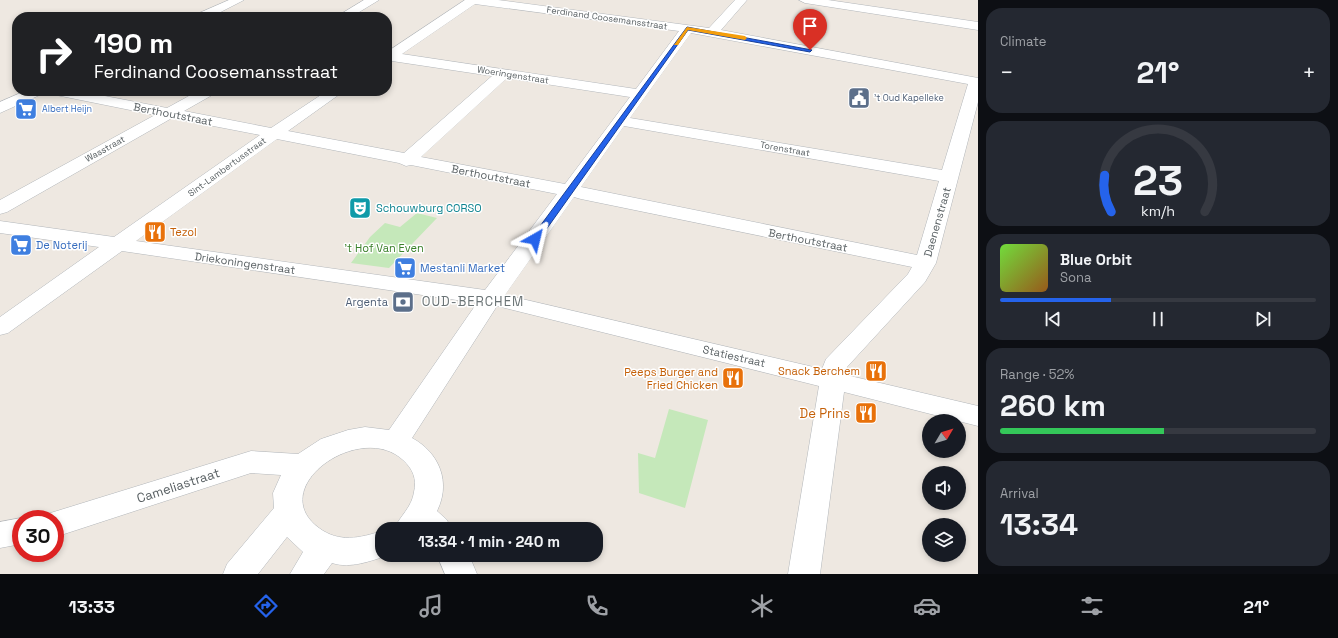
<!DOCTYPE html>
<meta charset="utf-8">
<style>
:root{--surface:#171b24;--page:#242831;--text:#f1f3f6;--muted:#9ea1a6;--line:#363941;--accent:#2563eb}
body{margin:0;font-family:"Space Grotesk",sans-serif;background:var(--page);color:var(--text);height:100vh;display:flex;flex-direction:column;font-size:15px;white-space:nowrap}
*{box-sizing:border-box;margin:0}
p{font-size:13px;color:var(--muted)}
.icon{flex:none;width:22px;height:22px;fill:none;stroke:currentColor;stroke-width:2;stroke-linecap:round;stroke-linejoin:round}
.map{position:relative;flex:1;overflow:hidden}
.details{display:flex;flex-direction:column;gap:8px;padding:8px;background:#0d0f14;width:360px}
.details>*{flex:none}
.guide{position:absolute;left:12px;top:12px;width:380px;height:84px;border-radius:16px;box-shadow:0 2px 6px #0003;background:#202124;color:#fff;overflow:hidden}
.needle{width:26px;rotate:52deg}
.buttons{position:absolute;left:922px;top:414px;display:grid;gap:8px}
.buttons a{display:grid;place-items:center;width:44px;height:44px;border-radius:50%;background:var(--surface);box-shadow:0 2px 6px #0003;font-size:20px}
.speed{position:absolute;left:12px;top:510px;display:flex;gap:8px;font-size:20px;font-weight:700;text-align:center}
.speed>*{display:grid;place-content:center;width:52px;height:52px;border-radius:50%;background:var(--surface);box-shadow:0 2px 6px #0003;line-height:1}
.speed .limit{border:6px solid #d22;background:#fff;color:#111}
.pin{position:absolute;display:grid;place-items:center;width:34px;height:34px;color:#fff;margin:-41px -17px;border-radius:50% 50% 50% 0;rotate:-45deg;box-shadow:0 0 4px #0007}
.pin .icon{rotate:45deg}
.me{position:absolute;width:44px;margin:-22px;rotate:37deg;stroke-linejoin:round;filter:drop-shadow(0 0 3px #0008)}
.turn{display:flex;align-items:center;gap:14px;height:84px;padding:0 16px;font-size:18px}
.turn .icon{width:52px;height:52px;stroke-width:2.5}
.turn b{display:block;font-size:28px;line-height:34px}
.big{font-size:30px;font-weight:700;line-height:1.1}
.details .widget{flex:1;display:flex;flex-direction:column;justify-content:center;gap:6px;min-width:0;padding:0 14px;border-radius:16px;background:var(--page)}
.details .dial{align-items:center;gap:0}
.dial svg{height:104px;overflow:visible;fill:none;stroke:var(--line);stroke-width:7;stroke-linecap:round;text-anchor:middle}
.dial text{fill:var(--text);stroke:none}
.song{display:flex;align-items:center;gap:12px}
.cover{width:48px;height:48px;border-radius:6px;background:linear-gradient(135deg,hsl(100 70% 55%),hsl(30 70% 35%))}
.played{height:4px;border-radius:2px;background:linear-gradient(90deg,var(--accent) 35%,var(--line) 35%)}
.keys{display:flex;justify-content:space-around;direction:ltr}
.heat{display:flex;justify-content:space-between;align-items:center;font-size:22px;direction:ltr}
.charge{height:6px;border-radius:3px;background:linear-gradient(90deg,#34c759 52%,var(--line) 0)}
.trip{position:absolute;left:375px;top:522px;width:228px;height:40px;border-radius:16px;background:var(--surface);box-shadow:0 2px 6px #0003;font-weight:700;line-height:40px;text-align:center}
.dock{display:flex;height:64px;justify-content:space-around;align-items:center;background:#090b0e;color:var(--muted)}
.dock .icon{width:28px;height:28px}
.dock .current{color:var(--accent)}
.dock b{font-size:18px;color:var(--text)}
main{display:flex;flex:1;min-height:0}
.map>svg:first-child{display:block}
.green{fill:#c5e8ba}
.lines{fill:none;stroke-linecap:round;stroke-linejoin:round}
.minor-casing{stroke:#b2b6ba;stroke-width:1}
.minor{fill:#fff;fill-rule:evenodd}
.route{fill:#2563eb;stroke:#184099}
.slow{fill:#f59e0b}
.labels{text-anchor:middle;stroke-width:3;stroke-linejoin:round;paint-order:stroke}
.far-street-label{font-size:9px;fill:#596063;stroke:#fff}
.far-service-label{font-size:9px;fill:#4e5e75;stroke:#fff;text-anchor:start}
.far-shop-label{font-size:9px;fill:#366cbe;stroke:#fff;text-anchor:start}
.street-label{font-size:11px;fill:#596063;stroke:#fff}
.culture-label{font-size:11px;fill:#0d838f;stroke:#fff;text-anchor:start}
.food-label{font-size:11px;fill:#c56008;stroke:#fff;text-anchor:end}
.shop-label{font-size:11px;fill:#366cbe;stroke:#fff;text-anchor:start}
.park-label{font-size:11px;fill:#3b812b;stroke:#fff}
.service-label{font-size:11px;fill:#4e5e75;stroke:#fff;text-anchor:end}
.quarter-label{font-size:13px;letter-spacing:1px;fill:#6a7375;stroke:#fff}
.near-food-label{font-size:13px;fill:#c56008;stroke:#fff;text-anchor:end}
.near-street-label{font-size:13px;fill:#596063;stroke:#fff}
</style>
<main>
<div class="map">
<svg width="978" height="574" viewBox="0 0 978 574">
<rect width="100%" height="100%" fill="#eee8e1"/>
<path class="green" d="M417,213L437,218L389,268L351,263L370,237L385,223L400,227Z
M669,409L708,420L685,508L639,493L638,453L655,458Z"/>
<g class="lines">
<g class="minor-casing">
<path id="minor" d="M229,0H244L211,17H195L197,14Z
M364,0H379L351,17H336Z
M465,0H498L709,28L735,0H747L721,30L978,78V102L936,263L925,282L847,367L846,375L978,406V426L844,392L820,574H788L819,386L497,306L412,438C440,453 451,483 437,511L447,520L451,529H394C400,516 412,507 414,492C417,479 413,469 403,460C360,420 264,488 319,528C339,543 360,538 382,531V555H389C370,561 351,569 332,563L324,574H290L303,552L287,537L258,574H223L227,564L274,508L273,493L281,475L251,473L55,537V519H42L44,515L251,451L298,454L321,439L348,430L365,427L389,430L477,303L122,251L8,333L0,335V317L99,247L0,233V221L114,237L260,135L172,118L7,212L0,214V200L155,115L56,95L51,94L49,91H79L167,108L198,91H216L214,94L184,111L271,128L327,91H344L288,131L404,153L492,76L392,61L387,62V52ZM475,4L679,31L636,89L402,54ZM691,33L968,84L942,170L630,118ZM507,78L630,97L565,184L421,157ZM624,126L939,181L917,255L581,187ZM277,139L399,163L406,166L411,165L557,194L485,290L136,241ZM574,197L581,199L912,267L908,274L826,359L822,369L505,295Z
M799,0H828L978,22V30L805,3Z
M25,91H44L42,94L0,113V102Z
M21,518L23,519H21V544L0,548V522Z
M437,555H469L477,574H445Z"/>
</g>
<use href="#minor" class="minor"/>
</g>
<path class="route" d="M687,27L812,50L810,52L688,30L538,241H532V237Z"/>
<path class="slow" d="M687,27L745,36L747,38L745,40L688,30L678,45H674Z"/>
<defs>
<g id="civic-square" transform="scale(1.15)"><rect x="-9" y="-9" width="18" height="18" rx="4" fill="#5c6f8a" stroke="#fff"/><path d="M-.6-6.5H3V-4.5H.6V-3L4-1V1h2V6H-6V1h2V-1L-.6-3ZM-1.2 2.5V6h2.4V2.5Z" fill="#fff"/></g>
<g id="supermarket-square" transform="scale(1.15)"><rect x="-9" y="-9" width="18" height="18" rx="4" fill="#3f7fe0" stroke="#fff"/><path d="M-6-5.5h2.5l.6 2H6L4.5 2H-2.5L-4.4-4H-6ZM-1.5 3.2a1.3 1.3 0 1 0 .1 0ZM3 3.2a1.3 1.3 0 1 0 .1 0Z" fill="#fff"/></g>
<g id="theatre-square" transform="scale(1.15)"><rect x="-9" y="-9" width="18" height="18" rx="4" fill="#0f9aa8" stroke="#fff"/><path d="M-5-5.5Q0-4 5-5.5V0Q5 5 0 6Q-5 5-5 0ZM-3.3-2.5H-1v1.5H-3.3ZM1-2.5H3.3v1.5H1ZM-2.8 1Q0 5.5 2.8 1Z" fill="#fff"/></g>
<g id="restaurant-square" transform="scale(1.15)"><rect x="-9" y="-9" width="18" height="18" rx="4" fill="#e8710a" stroke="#fff"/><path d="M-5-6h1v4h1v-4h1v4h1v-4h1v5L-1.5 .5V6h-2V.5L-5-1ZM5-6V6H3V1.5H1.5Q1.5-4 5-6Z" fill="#fff"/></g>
<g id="bank-square" transform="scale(1.15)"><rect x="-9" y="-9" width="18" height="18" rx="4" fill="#5c6f8a" stroke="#fff"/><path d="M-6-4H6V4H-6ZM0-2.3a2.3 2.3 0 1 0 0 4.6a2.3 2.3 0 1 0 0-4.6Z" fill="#fff"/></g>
</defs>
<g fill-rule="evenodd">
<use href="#civic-square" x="859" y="98"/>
<use href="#supermarket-square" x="26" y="109"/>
<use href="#theatre-square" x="360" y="208"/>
<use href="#restaurant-square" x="155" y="232"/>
<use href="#supermarket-square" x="21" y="245"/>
<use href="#supermarket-square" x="405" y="268"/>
<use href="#bank-square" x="403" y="302"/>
<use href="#restaurant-square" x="876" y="371"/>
<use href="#restaurant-square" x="733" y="378"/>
<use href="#restaurant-square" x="866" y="413"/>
</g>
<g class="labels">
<g class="far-street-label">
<text transform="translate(607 18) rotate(8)" y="3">Ferdinand Coosemansstraat</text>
<text transform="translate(513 75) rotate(9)" y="3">Woeringenstraat</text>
<text transform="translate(105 149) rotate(-29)" y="3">Wasstraat</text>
<text transform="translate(785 149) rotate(10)" y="3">Torenstraat</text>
<text transform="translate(227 167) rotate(-36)" y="3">Sint-Lambertusstraat</text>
</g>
<g class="far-service-label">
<text x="874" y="101">'t Oud Kapelleke</text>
</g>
<g class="far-shop-label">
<text x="42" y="112">Albert Heijn</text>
</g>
<g class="street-label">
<text transform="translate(173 114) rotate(11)" y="4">Berthoutstraat</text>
<text transform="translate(491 176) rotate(11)" y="4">Berthoutstraat</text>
<text transform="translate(937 222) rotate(-74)" y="4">Daenenstraat</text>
<text transform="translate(808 240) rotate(11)" y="4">Berthoutstraat</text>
<text transform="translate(245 263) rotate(8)" y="4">Driekoningenstraat</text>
<text transform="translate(734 356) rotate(13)" y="4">Statiestraat</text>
</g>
<g class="culture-label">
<text x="376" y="212">Schouwburg CORSO</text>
</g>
<g class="food-label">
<text x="170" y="236" text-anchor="start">Tezol</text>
<text x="860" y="375">Snack Berchem</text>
<text x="718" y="376">Peeps Burger and<tspan x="718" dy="13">Fried Chicken</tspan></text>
</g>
<g class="shop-label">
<text x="36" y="249">De Noterij</text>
<text x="420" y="272">Mestanli Market</text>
</g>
<g class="park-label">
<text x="384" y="252">'t Hof Van Even</text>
</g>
<g class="service-label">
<text x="388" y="306">Argenta</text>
</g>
<g class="quarter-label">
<text x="473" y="306">OUD-BERCHEM</text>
</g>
<g class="near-food-label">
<text x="850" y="418">De Prins</text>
</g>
<g class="near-street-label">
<text transform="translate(178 485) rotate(-18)" y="5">Cameliastraat</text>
</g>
</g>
</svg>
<div class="buttons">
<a><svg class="needle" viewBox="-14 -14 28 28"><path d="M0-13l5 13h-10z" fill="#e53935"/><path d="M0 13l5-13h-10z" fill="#9ea1a6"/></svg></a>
<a><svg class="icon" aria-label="sound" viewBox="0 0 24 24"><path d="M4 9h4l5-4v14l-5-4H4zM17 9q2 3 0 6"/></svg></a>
<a><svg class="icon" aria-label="layers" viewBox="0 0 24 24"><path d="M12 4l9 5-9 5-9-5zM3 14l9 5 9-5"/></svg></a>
</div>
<div class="speed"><div class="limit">30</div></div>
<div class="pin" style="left:810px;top:50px;background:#d93025"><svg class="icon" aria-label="arrive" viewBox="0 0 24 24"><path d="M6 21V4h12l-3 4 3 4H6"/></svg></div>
<svg class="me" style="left:535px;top:239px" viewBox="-20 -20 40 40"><path d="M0-17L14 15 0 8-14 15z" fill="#2563eb" stroke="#fff" stroke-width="4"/></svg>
<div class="trip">13:34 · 1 min · 240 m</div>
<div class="guide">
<div class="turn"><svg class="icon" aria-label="right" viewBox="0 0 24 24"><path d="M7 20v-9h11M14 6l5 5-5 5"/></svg><div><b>190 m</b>Ferdinand Coosemansstraat</div></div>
</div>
</div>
<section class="details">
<div class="widget"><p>Climate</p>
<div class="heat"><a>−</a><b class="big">21°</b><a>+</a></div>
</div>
<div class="widget dial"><svg viewBox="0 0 100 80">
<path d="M14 69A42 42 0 1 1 86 69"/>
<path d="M14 69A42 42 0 0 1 9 41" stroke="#2563eb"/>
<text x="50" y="56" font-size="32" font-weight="700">23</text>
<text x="50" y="72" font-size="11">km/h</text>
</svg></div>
<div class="widget">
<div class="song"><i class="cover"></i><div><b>Blue Orbit</b><p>Sona</p></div></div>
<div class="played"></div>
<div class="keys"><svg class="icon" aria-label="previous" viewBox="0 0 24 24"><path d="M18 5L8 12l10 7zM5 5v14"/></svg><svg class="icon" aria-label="pause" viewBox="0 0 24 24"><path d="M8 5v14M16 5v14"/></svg><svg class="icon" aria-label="next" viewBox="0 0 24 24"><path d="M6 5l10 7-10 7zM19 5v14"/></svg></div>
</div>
<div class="widget"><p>Range · 52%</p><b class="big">260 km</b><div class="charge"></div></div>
<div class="widget"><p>Arrival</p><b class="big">13:34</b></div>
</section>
</main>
<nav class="dock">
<b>13:33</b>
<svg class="icon current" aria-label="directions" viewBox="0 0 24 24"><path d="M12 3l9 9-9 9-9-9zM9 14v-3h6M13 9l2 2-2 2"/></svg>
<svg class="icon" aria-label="music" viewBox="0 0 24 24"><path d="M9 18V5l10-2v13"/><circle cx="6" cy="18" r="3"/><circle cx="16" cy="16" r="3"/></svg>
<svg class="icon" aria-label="phone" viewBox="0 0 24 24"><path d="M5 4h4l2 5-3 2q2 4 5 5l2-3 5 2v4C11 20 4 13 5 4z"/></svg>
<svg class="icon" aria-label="climate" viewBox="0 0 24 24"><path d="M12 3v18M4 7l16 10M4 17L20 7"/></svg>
<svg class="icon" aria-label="car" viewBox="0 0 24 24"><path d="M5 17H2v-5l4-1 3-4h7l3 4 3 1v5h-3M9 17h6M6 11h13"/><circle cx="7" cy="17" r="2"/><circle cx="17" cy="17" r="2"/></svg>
<svg class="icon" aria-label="filters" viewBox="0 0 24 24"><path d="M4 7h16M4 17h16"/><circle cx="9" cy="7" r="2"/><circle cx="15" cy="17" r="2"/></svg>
<b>21°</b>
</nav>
